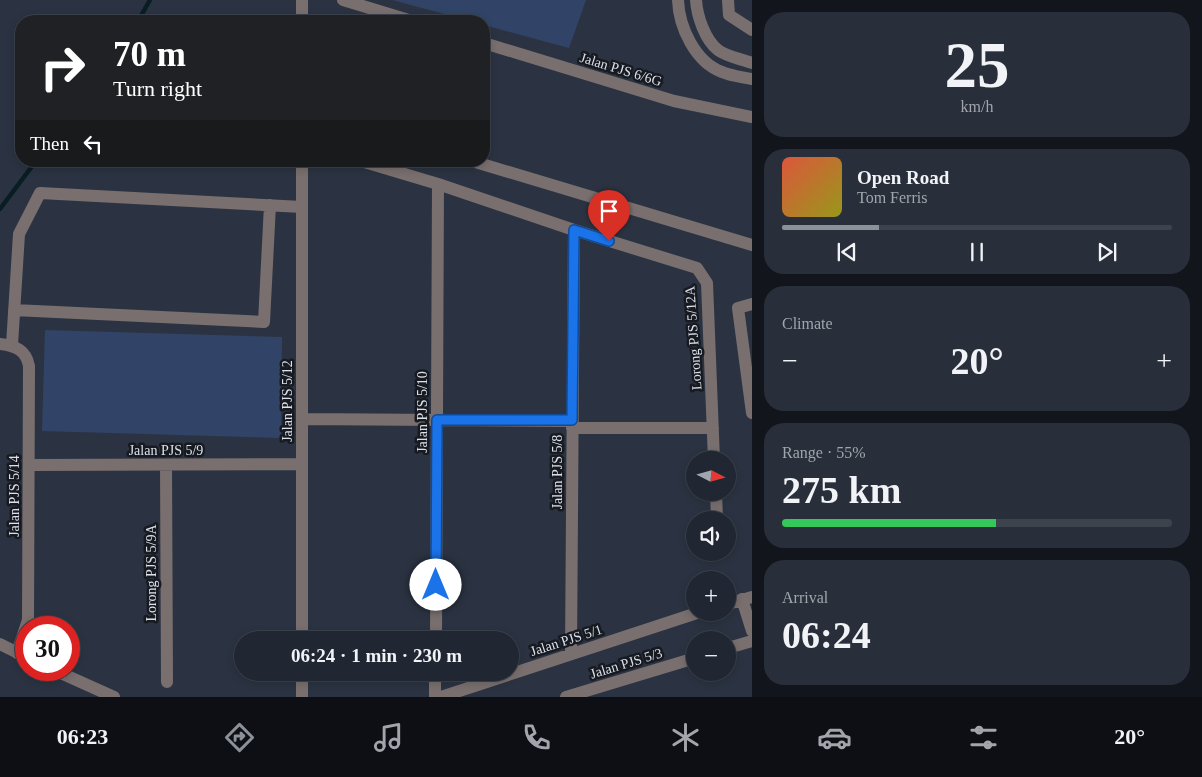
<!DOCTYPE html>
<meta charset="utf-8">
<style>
:root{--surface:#202632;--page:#282e3a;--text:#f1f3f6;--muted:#a2a5ac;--line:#3d434d;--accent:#8c9099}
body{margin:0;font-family:Georgia,serif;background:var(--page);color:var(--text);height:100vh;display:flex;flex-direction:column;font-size:19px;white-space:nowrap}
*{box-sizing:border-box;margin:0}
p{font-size:16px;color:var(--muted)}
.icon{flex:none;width:28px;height:28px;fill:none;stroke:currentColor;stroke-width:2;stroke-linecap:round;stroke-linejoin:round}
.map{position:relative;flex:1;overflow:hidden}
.panel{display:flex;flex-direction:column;gap:12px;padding:12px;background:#12151c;width:450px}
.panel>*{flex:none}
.hud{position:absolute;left:15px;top:15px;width:475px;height:152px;border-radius:20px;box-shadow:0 2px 8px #0003,0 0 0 1px var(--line);background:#202124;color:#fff;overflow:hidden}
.needle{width:32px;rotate:96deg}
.buttons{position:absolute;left:686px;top:451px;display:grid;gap:10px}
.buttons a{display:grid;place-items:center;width:50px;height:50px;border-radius:50%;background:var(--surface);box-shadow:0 2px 8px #0003,0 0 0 1px var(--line);font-size:25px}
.speed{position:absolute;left:15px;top:616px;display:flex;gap:10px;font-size:25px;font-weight:700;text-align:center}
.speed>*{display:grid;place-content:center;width:65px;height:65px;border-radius:50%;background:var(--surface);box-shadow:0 2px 8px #0003,0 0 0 1px var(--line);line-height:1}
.speed .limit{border:8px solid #d22;background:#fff;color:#111}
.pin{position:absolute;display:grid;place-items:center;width:42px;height:42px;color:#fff;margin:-51px -21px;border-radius:50% 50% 50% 0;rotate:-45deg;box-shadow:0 0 5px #0007}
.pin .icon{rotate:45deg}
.me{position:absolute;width:55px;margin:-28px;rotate:0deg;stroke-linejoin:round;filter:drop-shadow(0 0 4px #0008)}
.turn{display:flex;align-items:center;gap:18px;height:105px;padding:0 15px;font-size:22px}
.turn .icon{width:65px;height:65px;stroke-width:2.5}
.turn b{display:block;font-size:35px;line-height:42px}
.then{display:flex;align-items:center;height:48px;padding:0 15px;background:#0003;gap:10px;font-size:19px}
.big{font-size:38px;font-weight:600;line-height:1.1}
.panel .card{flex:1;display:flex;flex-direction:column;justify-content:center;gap:8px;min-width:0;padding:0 18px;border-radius:20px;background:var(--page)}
.panel .dial{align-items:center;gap:0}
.dial b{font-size:65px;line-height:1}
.song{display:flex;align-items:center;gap:15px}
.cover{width:60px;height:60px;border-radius:8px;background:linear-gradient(135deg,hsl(10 70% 55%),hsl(60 70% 35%))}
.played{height:5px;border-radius:2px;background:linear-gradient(90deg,var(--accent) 25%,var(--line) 25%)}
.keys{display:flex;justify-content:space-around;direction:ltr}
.heat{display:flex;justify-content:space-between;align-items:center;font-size:28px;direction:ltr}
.charge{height:8px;border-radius:4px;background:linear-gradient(90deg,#34c759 55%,var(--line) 0)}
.trip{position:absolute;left:234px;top:631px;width:285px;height:50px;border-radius:25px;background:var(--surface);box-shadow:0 2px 8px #0003,0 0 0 1px var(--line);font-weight:600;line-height:50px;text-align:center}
.menu{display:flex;height:80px;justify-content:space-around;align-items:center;background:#0d0f14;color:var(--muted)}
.menu .icon{width:35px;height:35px}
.menu .active{color:var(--accent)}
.menu b{font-size:22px;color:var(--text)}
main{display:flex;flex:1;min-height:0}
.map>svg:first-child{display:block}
.green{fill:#314467}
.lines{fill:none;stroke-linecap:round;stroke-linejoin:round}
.stream{stroke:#081e23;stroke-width:4.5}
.minor{stroke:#796f6f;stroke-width:12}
.route-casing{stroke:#114b97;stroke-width:12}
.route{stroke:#1a73e8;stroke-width:9}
.labels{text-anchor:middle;stroke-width:5;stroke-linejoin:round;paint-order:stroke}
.street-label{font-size:14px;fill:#dbe0ea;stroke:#171b21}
</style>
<main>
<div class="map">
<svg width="752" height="697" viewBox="0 0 752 697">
<rect width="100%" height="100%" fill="#2b3342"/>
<path class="green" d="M392,0H586L569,48L484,25V21H471Z
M45,330L282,337L281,438L42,431Z"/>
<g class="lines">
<path class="stream" d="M138,21L150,0
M0,209L36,161"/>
<path class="minor" d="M302,0V21
M343,0L412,21
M678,0C679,27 695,62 722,72C731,76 742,77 752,79
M696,0C697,16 705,40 718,50C727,57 742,59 752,63
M728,0L729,15L752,30
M484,43L674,101L752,117
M361,161L438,184L574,230L697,268L707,283L714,460
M472,161L752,245
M752,304L738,308L752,413
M14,310L264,322L270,205
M0,344C16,346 26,350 29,366L28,620L17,653
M12,345L19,234L40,193L302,207
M302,419L572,421
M572,428H713
M29,465L302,464
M166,465L167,682
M716,492L717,520
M742,599L752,631
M728,604L752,597
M302,640V161
M436,640L438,184
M0,644L26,657
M728,648L752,641
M571,653L574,230
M54,670L114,697
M302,697V672
M435,697V672
M441,697L700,612
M566,697L695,658"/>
</g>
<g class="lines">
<g class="route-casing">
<path id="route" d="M436,585L437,420H572L574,230L609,241"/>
</g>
<use href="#route" class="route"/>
</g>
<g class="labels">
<g class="street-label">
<text transform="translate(621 69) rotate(17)" y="5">Jalan PJS 6/6G</text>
<text transform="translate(693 338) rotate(-94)" y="5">Lorong PJS 5/12A</text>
<text transform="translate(287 401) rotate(-90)" y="5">Jalan PJS 5/12</text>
<text transform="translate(422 412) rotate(-90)" y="5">Jalan PJS 5/10</text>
<text x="166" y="455">Jalan PJS 5/9</text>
<text transform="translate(557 472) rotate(-90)" y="5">Jalan PJS 5/8</text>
<text transform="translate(14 496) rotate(-90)" y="5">Jalan PJS 5/14</text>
<text transform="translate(151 573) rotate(-90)" y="5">Lorong PJS 5/9A</text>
<text transform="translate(566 640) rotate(-18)" y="5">Jalan PJS 5/1</text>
<text transform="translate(626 663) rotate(-17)" y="5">Jalan PJS 5/3</text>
</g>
</g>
</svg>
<div class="buttons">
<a><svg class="needle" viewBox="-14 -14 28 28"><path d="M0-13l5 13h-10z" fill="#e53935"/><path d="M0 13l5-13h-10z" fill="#a2a5ac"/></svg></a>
<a><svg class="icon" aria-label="sound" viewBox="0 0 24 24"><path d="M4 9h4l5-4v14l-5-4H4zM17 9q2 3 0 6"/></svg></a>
<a>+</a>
<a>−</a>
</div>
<div class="speed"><div class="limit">30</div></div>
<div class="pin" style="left:609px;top:241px;background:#d93025"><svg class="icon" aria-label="arrive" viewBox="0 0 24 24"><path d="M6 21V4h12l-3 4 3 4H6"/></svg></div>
<svg class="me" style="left:436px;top:585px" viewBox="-20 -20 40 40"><circle r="19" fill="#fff"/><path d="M0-13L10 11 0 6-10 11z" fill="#1a73e8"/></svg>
<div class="trip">06:24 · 1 min · 230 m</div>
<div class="hud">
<div class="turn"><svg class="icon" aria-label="right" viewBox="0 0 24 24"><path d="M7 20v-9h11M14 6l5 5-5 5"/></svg><div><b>70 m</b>Turn right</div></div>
<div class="then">Then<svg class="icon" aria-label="left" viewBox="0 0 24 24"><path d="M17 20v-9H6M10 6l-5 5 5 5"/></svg></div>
</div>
</div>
<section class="panel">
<div class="card dial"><b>25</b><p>km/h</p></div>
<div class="card">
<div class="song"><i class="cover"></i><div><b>Open Road</b><p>Tom Ferris</p></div></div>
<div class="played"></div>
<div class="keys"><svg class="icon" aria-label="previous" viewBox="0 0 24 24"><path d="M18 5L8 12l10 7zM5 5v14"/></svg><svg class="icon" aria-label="pause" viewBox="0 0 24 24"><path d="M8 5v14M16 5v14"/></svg><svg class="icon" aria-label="next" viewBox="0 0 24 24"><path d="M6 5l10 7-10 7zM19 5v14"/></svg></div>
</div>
<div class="card"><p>Climate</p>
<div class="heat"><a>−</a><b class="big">20°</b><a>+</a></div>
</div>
<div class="card"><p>Range · 55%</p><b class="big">275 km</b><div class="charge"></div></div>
<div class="card"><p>Arrival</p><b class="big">06:24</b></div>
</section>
</main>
<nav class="menu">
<b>06:23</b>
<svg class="icon active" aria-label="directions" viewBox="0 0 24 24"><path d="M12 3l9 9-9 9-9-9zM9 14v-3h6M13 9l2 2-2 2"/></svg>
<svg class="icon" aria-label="music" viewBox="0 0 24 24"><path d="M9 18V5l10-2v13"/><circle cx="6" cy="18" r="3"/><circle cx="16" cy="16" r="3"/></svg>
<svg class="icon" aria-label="phone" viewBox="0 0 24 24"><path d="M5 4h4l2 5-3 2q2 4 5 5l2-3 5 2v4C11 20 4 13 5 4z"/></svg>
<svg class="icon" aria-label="climate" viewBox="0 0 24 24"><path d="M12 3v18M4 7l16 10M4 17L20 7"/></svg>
<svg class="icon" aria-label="car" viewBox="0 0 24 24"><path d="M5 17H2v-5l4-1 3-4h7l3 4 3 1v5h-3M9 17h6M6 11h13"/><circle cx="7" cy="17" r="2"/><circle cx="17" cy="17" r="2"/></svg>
<svg class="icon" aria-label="filters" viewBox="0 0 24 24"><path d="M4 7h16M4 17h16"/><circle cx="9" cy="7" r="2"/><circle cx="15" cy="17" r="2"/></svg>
<b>20°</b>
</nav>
